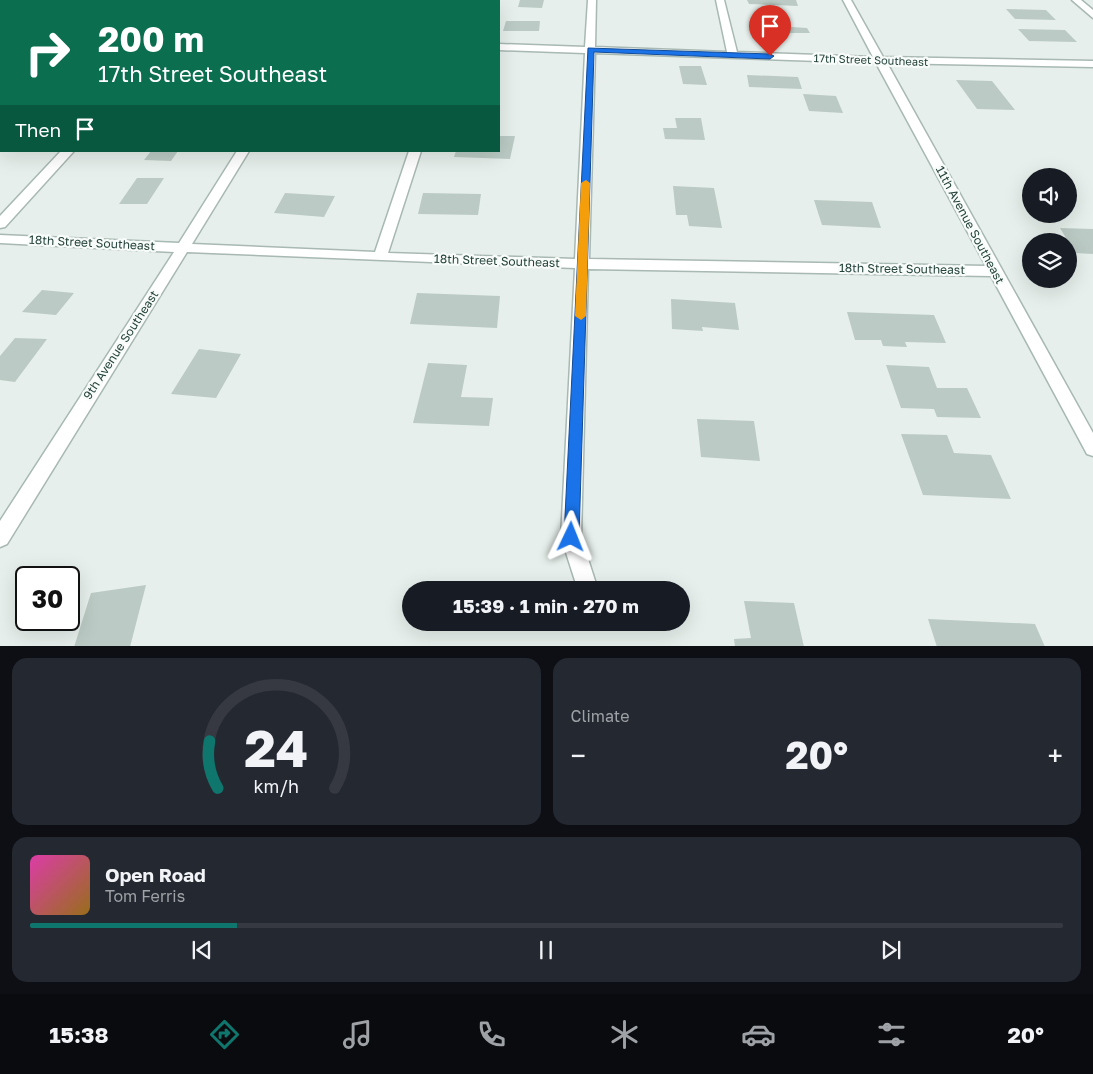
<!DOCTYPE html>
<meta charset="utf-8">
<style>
:root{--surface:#171b24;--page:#242831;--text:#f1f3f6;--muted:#9ea1a6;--line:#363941;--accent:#0f766e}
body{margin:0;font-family:"Golos Text",sans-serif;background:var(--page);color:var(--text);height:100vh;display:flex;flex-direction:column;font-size:19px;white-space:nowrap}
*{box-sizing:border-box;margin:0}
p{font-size:16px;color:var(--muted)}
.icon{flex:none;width:28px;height:28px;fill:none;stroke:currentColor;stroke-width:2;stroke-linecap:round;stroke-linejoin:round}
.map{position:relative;height:646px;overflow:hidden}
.drawer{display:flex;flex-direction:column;gap:12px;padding:12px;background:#0d0f14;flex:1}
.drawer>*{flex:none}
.guide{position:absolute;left:0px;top:0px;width:500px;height:152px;box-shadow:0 5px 20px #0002;background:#0b6e4f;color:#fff;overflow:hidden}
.fabs{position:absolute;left:1022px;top:168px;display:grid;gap:10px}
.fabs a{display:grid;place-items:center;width:55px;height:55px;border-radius:50%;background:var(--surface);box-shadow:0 5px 20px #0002;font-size:25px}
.speed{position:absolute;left:15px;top:566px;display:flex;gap:10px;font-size:25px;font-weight:700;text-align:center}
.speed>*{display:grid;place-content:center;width:65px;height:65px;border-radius:50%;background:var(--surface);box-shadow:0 5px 20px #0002;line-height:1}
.speed .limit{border:2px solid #111;border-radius:8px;background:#fff;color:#111}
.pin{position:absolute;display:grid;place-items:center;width:42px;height:42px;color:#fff;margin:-51px -21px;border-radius:50% 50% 50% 0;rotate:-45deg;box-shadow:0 0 5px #0007}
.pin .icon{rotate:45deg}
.me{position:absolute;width:55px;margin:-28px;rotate:2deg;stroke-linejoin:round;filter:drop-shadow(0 0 4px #0008)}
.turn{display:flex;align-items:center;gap:18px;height:105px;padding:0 15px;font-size:22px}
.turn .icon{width:65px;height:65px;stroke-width:2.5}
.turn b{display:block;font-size:35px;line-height:42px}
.then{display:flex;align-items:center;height:48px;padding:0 15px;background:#0003;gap:10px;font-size:19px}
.big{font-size:38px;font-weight:700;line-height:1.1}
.drawer .card{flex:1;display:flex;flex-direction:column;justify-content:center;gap:8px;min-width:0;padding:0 18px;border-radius:15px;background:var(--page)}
.drawer .dial{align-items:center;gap:0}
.dial svg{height:130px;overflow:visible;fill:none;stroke:var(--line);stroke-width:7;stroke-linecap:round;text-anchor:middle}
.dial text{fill:var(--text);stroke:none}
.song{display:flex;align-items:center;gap:15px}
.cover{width:60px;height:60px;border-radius:8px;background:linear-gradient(135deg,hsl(320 70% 55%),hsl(40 70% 35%))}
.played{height:5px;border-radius:2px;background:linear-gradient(90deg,var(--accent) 20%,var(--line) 20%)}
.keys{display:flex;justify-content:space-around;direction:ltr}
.heat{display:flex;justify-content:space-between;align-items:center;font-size:28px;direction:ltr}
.drawer .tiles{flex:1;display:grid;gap:12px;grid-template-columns:1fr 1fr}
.card:last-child{grid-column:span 2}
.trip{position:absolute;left:402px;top:581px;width:288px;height:50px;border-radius:25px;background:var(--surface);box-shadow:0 5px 20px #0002;font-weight:700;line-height:50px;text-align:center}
.tab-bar{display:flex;height:80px;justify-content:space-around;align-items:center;background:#090b0e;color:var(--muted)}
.tab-bar .icon{width:35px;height:35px}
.tab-bar .on{color:var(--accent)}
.tab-bar b{font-size:22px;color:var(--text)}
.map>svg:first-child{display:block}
.building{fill:#bbcac4}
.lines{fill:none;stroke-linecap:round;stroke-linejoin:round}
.minor-casing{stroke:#a8b8b2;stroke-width:3}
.minor{fill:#fff;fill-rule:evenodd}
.route{fill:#1a73e8;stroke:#114b97}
.slow{fill:#f59e0b}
.labels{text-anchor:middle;stroke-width:4.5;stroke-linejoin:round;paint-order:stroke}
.far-street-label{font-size:11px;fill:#24423a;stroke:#f7fbf9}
.street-label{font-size:12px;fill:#24423a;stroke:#f7fbf9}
</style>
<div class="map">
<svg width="1093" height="647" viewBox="0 0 1093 647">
<rect width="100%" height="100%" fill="#e6efeb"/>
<path class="building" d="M520,0H544L542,8L518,7Z
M747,0H796L798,6L749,4Z
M1006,9L1046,10L1056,20L1015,19Z
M506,21H540L539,31H503Z
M776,26L807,28L810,33H779Z
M1018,29L1065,30L1077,42L1029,41Z
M679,66H701L707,85L683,84Z
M747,75L798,77L802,89L749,87Z
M956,80L992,81L1015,110L977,109Z
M803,94L836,96L843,113L809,111Z
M675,118H701L705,140L665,139L663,128H677Z
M499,136H515L510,159L454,157L456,151H499Z
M151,151H178L171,161L144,160Z
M137,178H164L147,204H119Z
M673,186L714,188L722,228L689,226L687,215H676Z
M285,193L335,196L324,217L274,213Z
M423,193L481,194L478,215L418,214Z
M814,200L872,202L881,228L822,225Z
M1060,228L1093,229V254L1075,253Z
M42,290L74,293L56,315L22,312Z
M417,293L500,296L497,328L410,324Z
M671,299L735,303L739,330L702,327L703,331L672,329Z
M847,312L934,315L946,343L905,342L907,347L883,346L881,340H855Z
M15,338L47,339L15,382L0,380V356Z
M199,349L241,354L216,398L171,394Z
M428,363L467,365L461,397L493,398L489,426L413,423Z
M886,365L929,367L937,388H967L981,418L937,417L934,409L901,408Z
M697,419L754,421L760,461L701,457Z
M901,434L947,435L954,453L991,455L1011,499L923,495Z
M146,585L130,647H74L91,593Z
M744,601L794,603L804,647H735L734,639L751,638Z
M928,619L1035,624L1045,647H937Z"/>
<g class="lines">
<g class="minor-casing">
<path id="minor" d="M461,0H469V1H461Z
M588,0H596L595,47L727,52L716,0H724L737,52L873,57L843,0H851L883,57L1093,61V67L887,63L1093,433V456L1087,454L991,276L588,269L581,537L598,590H578L561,537L575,268L187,252L7,544L0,547V521L174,252L0,243V235L179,243L237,151H249L192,244L375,252L409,151H421L388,253L575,259L585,53L499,50V44L585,47ZM595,53L876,63L986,266L589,259Z
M1072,0H1081L1093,10V18Z
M0,29H1V35H0Z
M61,151H74L5,227L0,228V216Z"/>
</g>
<use href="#minor" class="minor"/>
</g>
<path class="route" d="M588,48L770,54L774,56L770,59L594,52L579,537L577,542L571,544L566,542L564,537Z"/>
<path class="slow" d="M586,180L590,183L586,316L581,320L575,316L581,183Z"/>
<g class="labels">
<g class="far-street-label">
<text transform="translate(871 60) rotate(2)" y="4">17th Street Southeast</text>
</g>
<g class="street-label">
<text transform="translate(970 225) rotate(62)" y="4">11th Avenue Southeast</text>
<text transform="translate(92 243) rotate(3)" y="4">18th Street Southeast</text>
<text transform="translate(497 261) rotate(2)" y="4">18th Street Southeast</text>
<text transform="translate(902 269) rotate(1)" y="4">18th Street Southeast</text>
<text transform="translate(121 345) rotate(-57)" y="4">9th Avenue Southeast</text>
</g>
</g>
</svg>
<div class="fabs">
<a><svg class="icon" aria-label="sound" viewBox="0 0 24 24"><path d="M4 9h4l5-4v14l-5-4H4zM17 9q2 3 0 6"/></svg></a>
<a><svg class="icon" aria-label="layers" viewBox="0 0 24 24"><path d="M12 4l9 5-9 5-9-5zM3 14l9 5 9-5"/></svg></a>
</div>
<div class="speed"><div class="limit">30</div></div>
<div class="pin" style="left:770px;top:56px;background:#d93025"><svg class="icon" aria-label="arrive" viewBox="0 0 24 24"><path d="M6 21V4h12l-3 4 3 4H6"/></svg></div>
<svg class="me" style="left:571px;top:537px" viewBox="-20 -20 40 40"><path d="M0-17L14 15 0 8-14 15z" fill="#1a73e8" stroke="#fff" stroke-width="4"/></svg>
<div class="trip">15:39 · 1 min · 270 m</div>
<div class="guide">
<div class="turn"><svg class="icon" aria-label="right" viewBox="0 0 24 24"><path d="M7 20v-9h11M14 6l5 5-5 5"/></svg><div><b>200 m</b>17th Street Southeast</div></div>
<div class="then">Then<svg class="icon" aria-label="arrive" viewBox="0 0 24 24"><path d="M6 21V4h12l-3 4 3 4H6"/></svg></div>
</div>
</div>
<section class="drawer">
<div class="tiles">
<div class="card dial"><svg viewBox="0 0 100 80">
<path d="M14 69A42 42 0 1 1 86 69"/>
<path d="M14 69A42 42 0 0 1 9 40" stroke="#0f766e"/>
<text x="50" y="56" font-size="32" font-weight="700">24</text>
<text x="50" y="72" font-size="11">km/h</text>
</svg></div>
<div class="card"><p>Climate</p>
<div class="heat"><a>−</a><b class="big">20°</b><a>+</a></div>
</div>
<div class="card">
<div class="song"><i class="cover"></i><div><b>Open Road</b><p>Tom Ferris</p></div></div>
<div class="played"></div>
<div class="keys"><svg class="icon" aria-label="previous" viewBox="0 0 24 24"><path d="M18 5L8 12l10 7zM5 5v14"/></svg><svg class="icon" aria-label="pause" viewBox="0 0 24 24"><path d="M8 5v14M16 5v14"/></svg><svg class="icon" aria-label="next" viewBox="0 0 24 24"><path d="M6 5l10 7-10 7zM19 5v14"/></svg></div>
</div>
</div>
</section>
<nav class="tab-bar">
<b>15:38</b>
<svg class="icon on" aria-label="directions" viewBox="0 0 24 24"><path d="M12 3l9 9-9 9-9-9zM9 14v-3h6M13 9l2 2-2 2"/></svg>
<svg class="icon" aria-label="music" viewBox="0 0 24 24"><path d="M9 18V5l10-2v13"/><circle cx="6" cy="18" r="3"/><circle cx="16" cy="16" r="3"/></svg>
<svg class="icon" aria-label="phone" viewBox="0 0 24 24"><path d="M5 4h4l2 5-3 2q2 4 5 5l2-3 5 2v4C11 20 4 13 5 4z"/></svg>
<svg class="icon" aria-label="climate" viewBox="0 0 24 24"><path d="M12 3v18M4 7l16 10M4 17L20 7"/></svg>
<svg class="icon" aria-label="car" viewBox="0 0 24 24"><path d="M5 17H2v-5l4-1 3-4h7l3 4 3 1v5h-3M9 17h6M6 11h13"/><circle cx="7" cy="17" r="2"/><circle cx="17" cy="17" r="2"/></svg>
<svg class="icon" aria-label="filters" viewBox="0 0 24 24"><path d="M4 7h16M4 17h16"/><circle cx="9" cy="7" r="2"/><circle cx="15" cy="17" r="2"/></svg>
<b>20°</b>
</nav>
